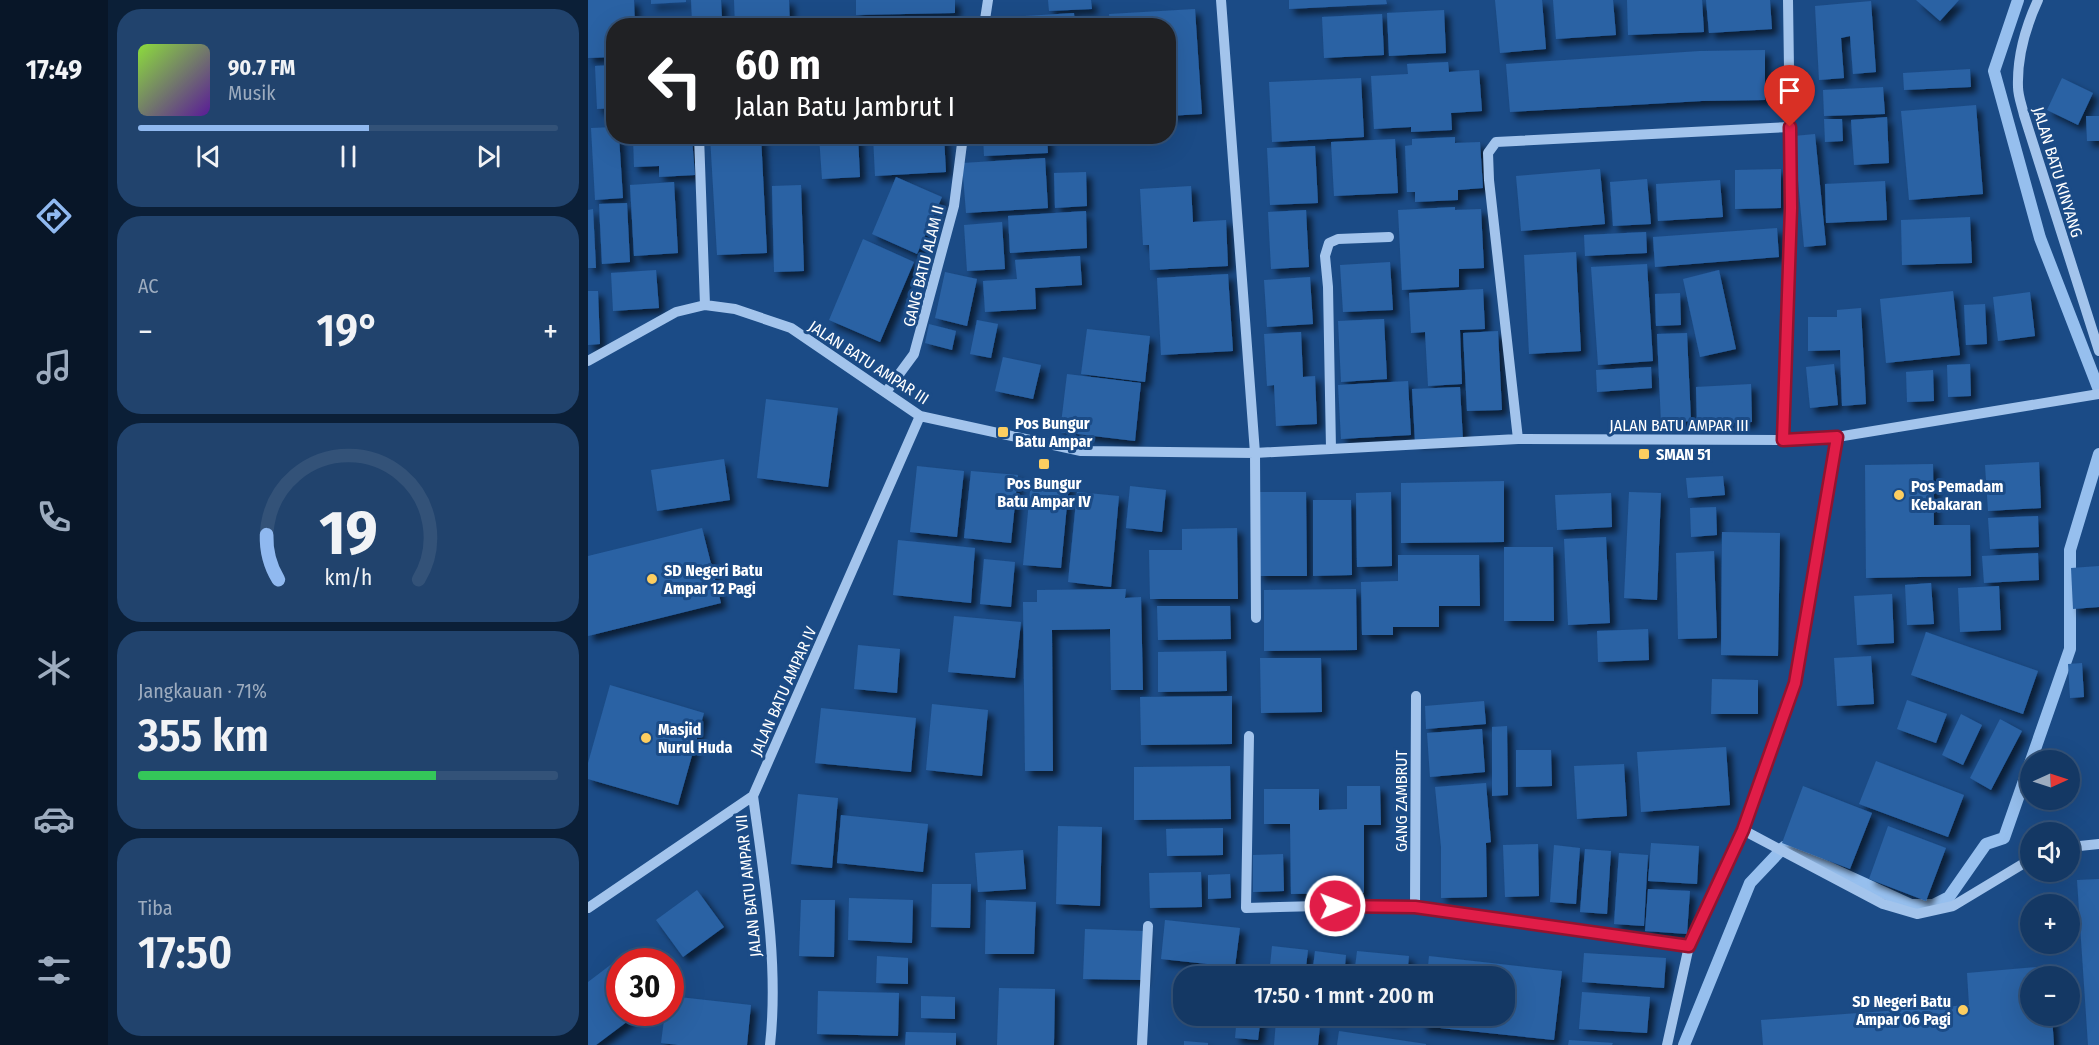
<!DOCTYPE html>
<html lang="id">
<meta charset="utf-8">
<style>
:root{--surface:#143864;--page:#21436d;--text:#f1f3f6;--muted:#9dacbf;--line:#335278;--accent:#90b9f0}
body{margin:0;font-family:"Fira Sans Condensed",sans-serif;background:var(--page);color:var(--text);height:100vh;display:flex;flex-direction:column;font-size:22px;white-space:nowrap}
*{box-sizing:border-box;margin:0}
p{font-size:20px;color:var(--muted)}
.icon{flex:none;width:33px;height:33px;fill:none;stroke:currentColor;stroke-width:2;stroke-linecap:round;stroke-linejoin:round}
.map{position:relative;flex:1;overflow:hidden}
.panel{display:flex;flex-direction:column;gap:9px;padding:9px;background:#0b1f37;width:480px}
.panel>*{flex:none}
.top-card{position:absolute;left:18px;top:18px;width:570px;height:126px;border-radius:24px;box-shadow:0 6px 24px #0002,0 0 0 2px var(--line);background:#202124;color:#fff;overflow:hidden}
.needle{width:39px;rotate:87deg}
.tools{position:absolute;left:1432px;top:750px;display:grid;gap:12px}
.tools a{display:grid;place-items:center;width:60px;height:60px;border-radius:50%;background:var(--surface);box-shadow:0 6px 24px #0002,0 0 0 2px var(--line);font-size:30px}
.speed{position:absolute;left:18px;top:948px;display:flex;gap:12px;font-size:30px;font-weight:700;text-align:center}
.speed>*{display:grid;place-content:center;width:78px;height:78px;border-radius:50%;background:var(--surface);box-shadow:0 6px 24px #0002,0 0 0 2px var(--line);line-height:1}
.speed .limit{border:9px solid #d22;background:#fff;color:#111}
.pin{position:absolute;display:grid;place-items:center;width:51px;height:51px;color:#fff;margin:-62px -26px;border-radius:50% 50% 50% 0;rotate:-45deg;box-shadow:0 0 6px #0007}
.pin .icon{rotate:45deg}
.me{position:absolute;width:66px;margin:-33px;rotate:89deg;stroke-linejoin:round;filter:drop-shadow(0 0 4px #0008)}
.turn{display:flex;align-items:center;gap:21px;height:126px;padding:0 30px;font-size:27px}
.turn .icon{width:78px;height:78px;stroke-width:2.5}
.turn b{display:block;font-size:42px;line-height:51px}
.big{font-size:45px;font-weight:600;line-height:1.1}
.panel .card{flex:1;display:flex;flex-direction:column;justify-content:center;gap:9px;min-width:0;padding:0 21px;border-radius:24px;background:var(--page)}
.panel .dial{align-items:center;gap:0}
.dial svg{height:156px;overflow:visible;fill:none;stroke:var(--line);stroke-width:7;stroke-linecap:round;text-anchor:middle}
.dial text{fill:var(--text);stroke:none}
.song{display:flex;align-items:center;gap:18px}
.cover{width:72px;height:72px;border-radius:9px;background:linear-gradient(135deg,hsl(90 70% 55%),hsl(270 70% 35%))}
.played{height:6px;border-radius:3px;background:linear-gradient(90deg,var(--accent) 55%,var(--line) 55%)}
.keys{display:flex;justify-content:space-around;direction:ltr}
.heat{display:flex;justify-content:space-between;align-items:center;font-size:33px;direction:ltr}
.charge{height:9px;border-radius:4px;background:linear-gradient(90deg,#34c759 71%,var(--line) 0)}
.trip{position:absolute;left:585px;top:966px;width:342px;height:60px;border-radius:24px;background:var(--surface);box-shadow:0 6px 24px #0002,0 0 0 2px var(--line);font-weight:600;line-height:60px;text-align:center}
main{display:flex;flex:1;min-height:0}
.menu{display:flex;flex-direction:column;width:108px;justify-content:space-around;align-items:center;background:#081628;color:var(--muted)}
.menu .icon{width:42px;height:42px}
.menu .on{color:var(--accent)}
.menu b{font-size:27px;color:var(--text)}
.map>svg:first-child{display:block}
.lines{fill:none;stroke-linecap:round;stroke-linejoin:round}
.stream{stroke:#96bfee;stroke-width:12}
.building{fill:#2a62a4;filter:url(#shadow)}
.minor{stroke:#a3c4ec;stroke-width:10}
.route-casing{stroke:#92132f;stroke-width:15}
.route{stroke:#e11d48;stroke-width:10}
.poi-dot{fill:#fdce60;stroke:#1b4b86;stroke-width:2}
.labels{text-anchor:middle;stroke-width:6;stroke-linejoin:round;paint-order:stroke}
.street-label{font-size:16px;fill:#fff;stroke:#1b4b86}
.poi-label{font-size:16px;font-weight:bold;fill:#fff;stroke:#1b4b86;text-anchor:start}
</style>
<main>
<nav class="menu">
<b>17:49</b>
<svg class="icon on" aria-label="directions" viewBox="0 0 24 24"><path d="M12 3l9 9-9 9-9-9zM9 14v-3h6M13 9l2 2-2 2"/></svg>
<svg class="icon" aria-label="music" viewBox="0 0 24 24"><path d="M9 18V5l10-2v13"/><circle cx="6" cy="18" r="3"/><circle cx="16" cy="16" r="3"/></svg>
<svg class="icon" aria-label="phone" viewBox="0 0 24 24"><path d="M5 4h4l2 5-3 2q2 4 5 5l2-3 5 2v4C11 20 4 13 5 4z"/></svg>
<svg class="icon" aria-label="climate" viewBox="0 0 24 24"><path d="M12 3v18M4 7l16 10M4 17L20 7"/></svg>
<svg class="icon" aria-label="car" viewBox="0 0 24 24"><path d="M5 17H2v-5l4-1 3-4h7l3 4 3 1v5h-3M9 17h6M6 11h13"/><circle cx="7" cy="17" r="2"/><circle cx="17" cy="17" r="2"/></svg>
<svg class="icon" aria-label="filters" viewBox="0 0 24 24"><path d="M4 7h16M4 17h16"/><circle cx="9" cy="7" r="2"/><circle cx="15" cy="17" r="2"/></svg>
</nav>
<section class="panel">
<div class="card">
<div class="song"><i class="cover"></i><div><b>90.7 FM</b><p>Musik</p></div></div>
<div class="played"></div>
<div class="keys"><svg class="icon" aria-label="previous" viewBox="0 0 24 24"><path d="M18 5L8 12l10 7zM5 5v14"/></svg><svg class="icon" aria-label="pause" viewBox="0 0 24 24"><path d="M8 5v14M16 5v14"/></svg><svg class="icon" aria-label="next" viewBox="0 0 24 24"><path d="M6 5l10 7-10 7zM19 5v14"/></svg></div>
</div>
<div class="card"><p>AC</p>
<div class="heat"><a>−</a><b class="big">19°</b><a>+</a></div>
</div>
<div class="card dial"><svg viewBox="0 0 100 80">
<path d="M14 69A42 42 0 1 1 86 69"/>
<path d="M14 69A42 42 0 0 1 8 46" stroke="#90b9f0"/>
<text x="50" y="56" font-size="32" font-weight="700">19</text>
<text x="50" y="72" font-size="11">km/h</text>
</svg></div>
<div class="card"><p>Jangkauan · 71%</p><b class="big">355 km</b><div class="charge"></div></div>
<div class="card"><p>Tiba</p><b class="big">17:50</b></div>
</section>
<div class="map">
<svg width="1511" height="1045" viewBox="0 0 1511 1045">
<defs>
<filter id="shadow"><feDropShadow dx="5.5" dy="5.5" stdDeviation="3" flood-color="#0009"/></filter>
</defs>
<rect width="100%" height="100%" fill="#1b4b86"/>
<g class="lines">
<path class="stream" d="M1430,0L1406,71L1452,238L1511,390
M1096,1045L1162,883L1196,847L1323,905H1345L1361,897L1398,844L1416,838L1482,649V550L1511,454"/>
</g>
<path class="building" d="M0,0H46L47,26H26V57L0,58Z
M63,0H98V2L63,4Z
M103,0H133L134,19L104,21Z
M146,0H201L202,26H147Z
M268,0H367V13L268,15Z
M460,0H503L504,9L461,11Z
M701,0H798L799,4L701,9Z
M907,0H954L958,49L912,53Z
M965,0H1025L1028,35L968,39Z
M1039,0H1114L1116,32L1040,35Z
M1118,0H1182L1184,29L1121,33Z
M1328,0H1371L1352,21Z
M1283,1L1288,72L1265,74L1262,36L1253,38L1256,78L1231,80L1227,6Z
M607,9L614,114L580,116V26H522L521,14Z
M856,10L858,53L801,56L799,13Z
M486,13L487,26H405L404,18Z
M794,14L796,55L736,58L734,17Z
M1177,50V100L1114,101L922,112L918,64L1112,51Z
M860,62L861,72L891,70L894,111L863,113L864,130L823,132V127L786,129L783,76L820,74L819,64Z
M26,65V108L9,109L7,66Z
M1382,69L1383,87L1316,90L1315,73Z
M773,78L776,137L684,142L681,82Z
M1474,78L1505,93L1490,125L1459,110Z
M1295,87L1297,114L1236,116L1235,90Z
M1388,105L1395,194L1321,200L1313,111Z
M1498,116H1511V141H1499Z
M1299,117L1301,163L1266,165L1263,120Z
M1236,119H1254L1255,141L1237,142Z
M26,127V136H31L35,198L7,200L3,128Z
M1227,134L1238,245L1216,247L1206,136Z
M45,136H99V139L104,138L107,175L71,177V166L46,167Z
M122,136H173L179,253L129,255Z
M231,136H270L272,177L234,179Z
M285,136H356L358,172L287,176Z
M395,136H459L460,153L396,156Z
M867,137V143L892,142L895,188L870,190V200L827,202V192H819L817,146L824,145V139Z
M807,139L810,193L746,196L743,142Z
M727,146L730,203L682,205L679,148Z
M457,158L460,208L378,213L374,163Z
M1012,169L1017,224L933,231L928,176Z
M1193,169V208L1147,209V170Z
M498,172L499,206L467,208L466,173Z
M308,177L354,197L329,254L284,234Z
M1059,179L1063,224L1025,226L1022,182Z
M1132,180L1135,217L1070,221L1068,184Z
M1297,181L1299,220L1238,223L1237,184Z
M86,182L90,253L46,256L42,185Z
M213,185L216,271L186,272L184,186Z
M603,186L605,222L638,220L640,266L562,270L561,245H555L552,189Z
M39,203L42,262L14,264L11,204Z
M867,207V210L893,209L896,268L871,269V287L814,290L810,210Z
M5,209L8,268H0V210Z
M718,210L721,267L683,269L680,212Z
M498,211L499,248L422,253L420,216Z
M1382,217L1384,263L1314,265L1313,220Z
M414,222L417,269L379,271L376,225Z
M1189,228L1191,257L1067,267L1065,237Z
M1058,232L1059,253L997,256L996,235Z
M275,239L326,262L292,342L241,320Z
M988,252L993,351L941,354L936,255Z
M492,256L494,285L447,288L448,309L397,312L395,281L429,279L427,260Z
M802,262L805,310L755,312L752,265Z
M1059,264L1065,361L1010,365L1003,267Z
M68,270L71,308L25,311L23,273Z
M1131,270L1148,349L1112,357L1095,279Z
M357,272L389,279L379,326L347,318Z
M640,274L645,351L573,355L569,278Z
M722,277L725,324L679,327L676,280Z
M895,289L897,329L872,330L874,384L840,386L837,332L823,333L821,293Z
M0,291H10L12,344L0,345Z
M1365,291L1372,355L1298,363L1292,299Z
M1442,292L1447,336L1410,341L1405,297Z
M1092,293L1093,325L1068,326L1067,294Z
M1397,304L1399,344L1378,345L1376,305Z
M1273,308L1278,404L1254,406L1252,350L1220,351V317H1249V310Z
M796,319L799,379L753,382L750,321Z
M389,320L410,324L403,358L382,354Z
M341,324L368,331L364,350L337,343Z
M499,329L562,336L557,382L493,374Z
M910,331L914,410L879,411L875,333Z
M713,332L715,377L727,376L729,424L688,426L686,385L679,386L676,334Z
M1099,333L1103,421L1073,423L1069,334Z
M415,357L453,365L445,399L407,391Z
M1246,364L1250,405L1222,408L1218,367Z
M1382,364L1383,396L1360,397L1359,365Z
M1063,367L1064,388L1009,392L1008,370Z
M1345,370L1346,401L1319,402L1318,372Z
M479,374L553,383L547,441L472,432Z
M820,381L823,435L753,439L750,385Z
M1163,384L1164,422L1109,425L1108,387Z
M872,387L875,440L827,442L824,389Z
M178,399L250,408L240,487L169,478Z
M136,459L142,500L69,511L63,470Z
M1451,462L1453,508L1400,511L1397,465Z
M1345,464L1346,525H1382L1383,576L1278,578L1277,465Z
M329,466L376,471L369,537L322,532Z
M383,471L430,475L423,543L376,538Z
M1135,476L1137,495L1100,498L1098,478Z
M443,480L481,484L473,568L435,565Z
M916,481V542L813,543V483Z
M542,486L578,490L574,532L538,528Z
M489,492L531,496L523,587L480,582Z
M669,492H718L719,576H670Z
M803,492L804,566L769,567L768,493Z
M1041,492L1073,493L1069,600L1036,598Z
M1023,493L1024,527L969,530L967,495Z
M725,500H763L764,575L725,576Z
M1128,507L1129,535L1103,537L1102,508Z
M1450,516L1451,547L1402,549L1400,518Z
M114,528L133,603L0,636V556Z
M649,528L650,599H562L561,550H594V529Z
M1134,532L1192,533L1190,656L1133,655Z
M1018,537L1022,623L980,625L976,539Z
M310,540L387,548L383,603L305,595Z
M916,547H965L966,621H916Z
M1126,551L1129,638L1090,639L1088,553Z
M1450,553L1451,580L1396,583L1394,556Z
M810,555H891L892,606H851V627H805V635H774L773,582L810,581Z
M396,559L427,562L423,607L392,604Z
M1511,566V607L1485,609L1483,568Z
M1343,583L1346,624L1319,625L1317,585Z
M1411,586L1413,630L1372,632L1370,588Z
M538,589L537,598L553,597L555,690H523L522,629L464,630L465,771H437L435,602H449V590Z
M768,589L769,650L676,651V590Z
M1304,594L1306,643L1269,645L1266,596Z
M569,606H642L643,639L570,640Z
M366,616L433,622L427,678L360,672Z
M1060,629L1061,660L1010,662L1009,631Z
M1338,632L1450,671L1435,714L1323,675Z
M270,645L312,649L309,693L266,689Z
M638,651L639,691L570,692V652Z
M1283,656L1286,704L1249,706L1246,658Z
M672,658H733L734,712L673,713Z
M1494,663L1496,697L1482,698L1480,664Z
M1124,679L1170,680V714H1123Z
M22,685L116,713L90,805L0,779V763Z
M644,696V744L553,745L552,697Z
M1319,700L1359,714L1348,743L1309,729Z
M896,701L898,724L838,729L837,706Z
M344,704L400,710L394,776L338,770Z
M233,708L328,718L323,772L227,763Z
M1373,714L1394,725L1375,765L1354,755Z
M1412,719L1434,731L1403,790L1382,778Z
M919,726L920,795L904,796V727Z
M894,729L897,772L842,777L839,733Z
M1138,747L1142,805L1053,812L1049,752Z
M928,750H963L964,786L928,787Z
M1288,761L1376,795L1360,837L1271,804Z
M1036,764L1039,816L989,819L986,766Z
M642,766L643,819L546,820V767Z
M898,783L903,842L898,843L899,897L853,898V847L847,787Z
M759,786H792L793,825H776V893L703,894L702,824H676V789H731V810L759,809Z
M1215,786L1284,813L1262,869L1194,843Z
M210,794L250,798L244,868L203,864Z
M253,815L340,824L335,872L249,863Z
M470,826L514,827L512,906L468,904Z
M1300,826L1358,848L1338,901L1281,879Z
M635,828V855L579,856L578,829Z
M1063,843L1111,846L1109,884L1060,881Z
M950,844L951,896L917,897L915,845Z
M966,845L992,848L988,904L962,902Z
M997,849L1023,851L1019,914L992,912Z
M435,850L438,889L390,892L387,853Z
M1031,853L1060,855L1056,926L1026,924Z
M695,854L696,891L665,892V855Z
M613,872L614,907L562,908L561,873Z
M642,874L643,898L620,899V875Z
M1511,879V1045H1500L1489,880Z
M344,884H383L382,928L343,927Z
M1060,889L1102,891L1099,934L1057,931Z
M109,890L136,927L95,957L68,920Z
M261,898L325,900L324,943L260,940Z
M213,900H247L246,957L211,956Z
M398,900L448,902L446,954H397Z
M577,920L652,928L647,967L573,959Z
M497,929L556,931L554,980L495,979Z
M684,946L720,950L717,976H681Z
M727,951L758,955L756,976H724Z
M769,951L821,956L819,976H766Z
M58,953L64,962H47Z
M996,953L1078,958L1076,988L994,982Z
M289,956L320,958V984L288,983Z
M841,956L974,971L966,1040L833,1026L834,1016H916V976H839Z
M25,963L32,973V1012H52L8,1045H0V982Z
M1461,966V976H1443V1016H1464L1466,1045H1175L1173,1020L1381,1005L1379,973Z
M411,988L467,989L466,1045H409Z
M230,991L311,993L310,1036L229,1034Z
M994,992L1062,997L1059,1033L991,1029Z
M82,996L163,1005L159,1045H90L73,1043L77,1012H82Z
M333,996L367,997V1019L333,1018Z
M649,1016H673L670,1040L647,1038Z
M777,1016H815L814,1021L777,1017Z
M688,1021L732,1026L730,1045H686Z
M751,1031L838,1044V1045H749Z
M318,1032L368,1033V1045H317Z
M981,1040L1025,1043L1024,1045H980Z
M596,1041L620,1043V1045H596Z"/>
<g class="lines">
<path class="minor" d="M633,0L667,453L668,618
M1450,0C1438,26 1429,58 1430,87C1430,96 1434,106 1436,115L1511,351
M396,26L400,0
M111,136L117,305
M0,361L88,312L117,305L147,309L203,328L332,416L493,451L667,453L930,439L1195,440L1249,437L1511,394
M298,392L326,354L366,206L375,136
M930,439L901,180L900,153L908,142L1202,127
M1195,440L1203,208L1200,0
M743,449L740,287L737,256L741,243L750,239L801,237
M661,736L658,908L770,905L827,907L1101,946
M165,796C176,877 191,964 182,1045
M1155,830L1295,904L1329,914L1365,906L1443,859
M1482,847L1511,844
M827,907L828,696
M0,908L165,796L332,416
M554,1045L560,926
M1079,1045L1101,946L1155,830L1207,683L1249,437"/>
</g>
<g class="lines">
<g class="route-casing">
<path id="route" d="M747,906L827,907L1101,946L1155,830L1207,683L1249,437L1195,440L1203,208L1202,127"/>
</g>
<use href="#route" class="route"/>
</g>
<g class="poi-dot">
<rect x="409" y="426" width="12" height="12" rx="3"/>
<rect x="1050" y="448" width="12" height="12" rx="3"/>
<rect x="450" y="458" width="12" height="12" rx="3"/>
<circle cx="1311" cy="495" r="6"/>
<circle cx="64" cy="579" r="6"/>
<circle cx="58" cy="738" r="6"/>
<circle cx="1375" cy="1010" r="6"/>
</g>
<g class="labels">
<g class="street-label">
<text transform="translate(1470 172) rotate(73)" y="6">JALAN BATU KINYANG</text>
<text transform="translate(335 266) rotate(-76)" y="6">GANG BATU ALAM II</text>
<text transform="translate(281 362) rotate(33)" y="6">JALAN BATU AMPAR III</text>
<text x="1091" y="431">JALAN BATU AMPAR III</text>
<text transform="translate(195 691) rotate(-66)" y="6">JALAN BATU AMPAR IV</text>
<text transform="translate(813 801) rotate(-90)" y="6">GANG ZAMBRUT</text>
<text transform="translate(160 886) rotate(-96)" y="6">JALAN BATU AMPAR VII</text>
</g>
<g class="poi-label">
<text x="427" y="429">Pos Bungur<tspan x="427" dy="18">Batu Ampar</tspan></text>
<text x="1068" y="460">SMAN 51</text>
<text x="456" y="489" text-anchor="middle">Pos Bungur<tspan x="456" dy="18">Batu Ampar IV</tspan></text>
<text x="1323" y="492">Pos Pemadam<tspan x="1323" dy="18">Kebakaran</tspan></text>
<text x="76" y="576">SD Negeri Batu<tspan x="76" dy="18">Ampar 12 Pagi</tspan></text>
<text x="70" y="735">Masjid<tspan x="70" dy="18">Nurul Huda</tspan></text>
<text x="1363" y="1007" text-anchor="end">SD Negeri Batu<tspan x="1363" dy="18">Ampar 06 Pagi</tspan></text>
</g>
</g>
</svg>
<div class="tools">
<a><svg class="needle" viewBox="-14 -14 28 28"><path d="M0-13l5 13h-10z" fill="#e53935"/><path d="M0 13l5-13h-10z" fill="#9dacbf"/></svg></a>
<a><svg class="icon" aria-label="sound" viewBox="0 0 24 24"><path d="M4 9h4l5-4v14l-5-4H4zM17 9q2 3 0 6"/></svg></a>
<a>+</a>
<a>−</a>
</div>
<div class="speed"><div class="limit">30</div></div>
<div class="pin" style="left:1202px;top:127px;background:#d93025"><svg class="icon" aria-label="arrive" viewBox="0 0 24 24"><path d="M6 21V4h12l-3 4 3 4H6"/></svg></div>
<svg class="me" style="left:747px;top:906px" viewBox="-20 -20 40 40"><circle r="17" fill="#e11d48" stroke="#fff" stroke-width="3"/><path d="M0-11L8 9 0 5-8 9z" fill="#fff"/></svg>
<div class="trip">17:50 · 1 mnt · 200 m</div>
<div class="top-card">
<div class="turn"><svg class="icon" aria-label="left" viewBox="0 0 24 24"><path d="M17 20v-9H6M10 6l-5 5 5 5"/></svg><div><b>60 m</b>Jalan Batu Jambrut I</div></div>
</div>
</div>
</main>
